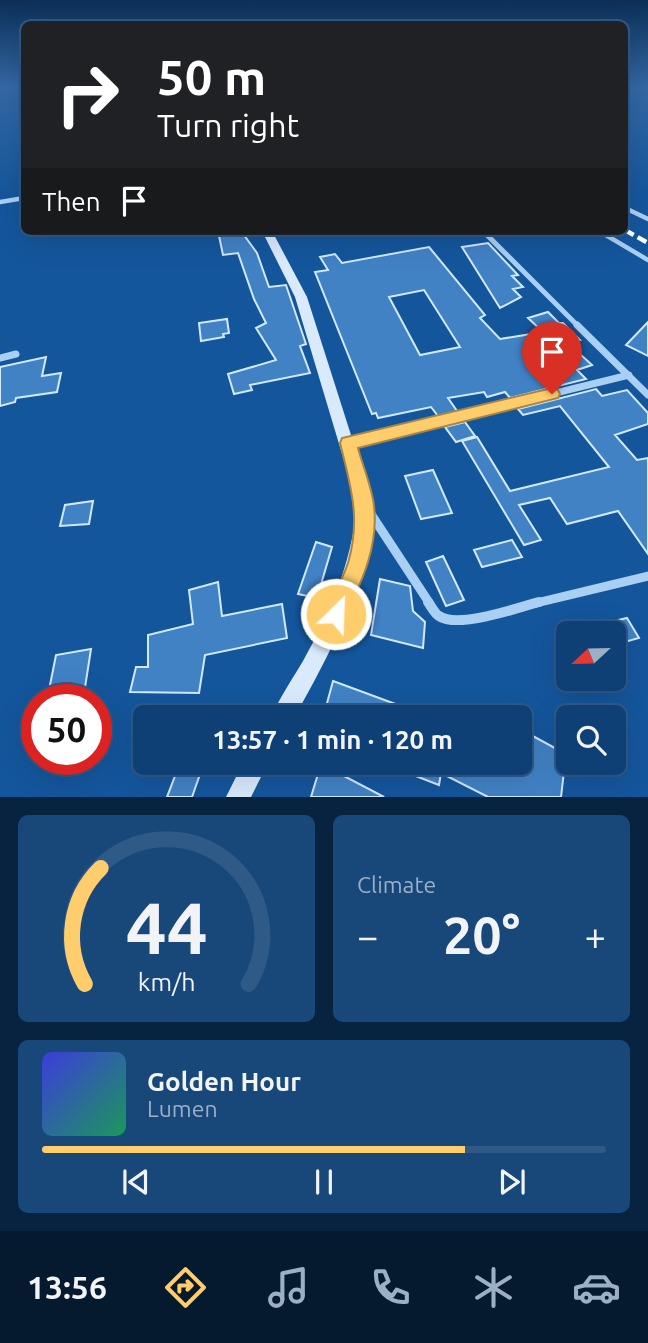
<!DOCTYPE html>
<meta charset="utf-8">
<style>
:root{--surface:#0f4075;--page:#18477a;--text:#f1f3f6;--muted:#9bafc5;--line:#2f5987;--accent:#ffcd6c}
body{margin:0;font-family:Ubuntu,sans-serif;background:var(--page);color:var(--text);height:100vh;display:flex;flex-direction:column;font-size:26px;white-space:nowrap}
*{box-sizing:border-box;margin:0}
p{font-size:23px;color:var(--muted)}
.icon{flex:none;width:38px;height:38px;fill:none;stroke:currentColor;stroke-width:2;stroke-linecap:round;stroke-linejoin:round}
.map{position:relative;height:797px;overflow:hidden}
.side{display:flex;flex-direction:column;gap:18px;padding:18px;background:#082340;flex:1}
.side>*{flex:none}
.guide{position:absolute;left:21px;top:21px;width:607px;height:214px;border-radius:10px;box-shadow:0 7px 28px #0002,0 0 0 2px var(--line);background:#202124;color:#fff;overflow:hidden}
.needle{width:46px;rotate:248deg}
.fabs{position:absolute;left:556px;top:621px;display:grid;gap:14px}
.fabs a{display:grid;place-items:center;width:70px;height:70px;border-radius:10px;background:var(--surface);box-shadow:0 7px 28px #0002,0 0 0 2px var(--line);font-size:35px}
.speed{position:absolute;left:21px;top:684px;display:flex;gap:14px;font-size:35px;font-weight:700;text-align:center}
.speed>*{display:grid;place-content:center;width:91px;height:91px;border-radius:50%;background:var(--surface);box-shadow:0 7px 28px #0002,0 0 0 2px var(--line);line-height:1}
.speed .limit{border:10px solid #d22;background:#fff;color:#111}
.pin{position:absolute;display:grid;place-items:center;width:60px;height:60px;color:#fff;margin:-72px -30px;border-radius:50% 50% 50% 0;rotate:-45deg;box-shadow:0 0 7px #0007}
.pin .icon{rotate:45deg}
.me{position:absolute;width:77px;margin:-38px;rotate:24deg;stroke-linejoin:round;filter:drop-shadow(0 0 5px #0008)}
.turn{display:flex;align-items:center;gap:24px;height:147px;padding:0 21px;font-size:32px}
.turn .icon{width:91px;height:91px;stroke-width:2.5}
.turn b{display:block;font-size:49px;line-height:60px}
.then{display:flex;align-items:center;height:66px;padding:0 21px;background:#0003;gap:14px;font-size:26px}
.big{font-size:52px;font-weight:700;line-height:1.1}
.side .tile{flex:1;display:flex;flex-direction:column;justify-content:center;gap:10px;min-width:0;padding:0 24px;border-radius:10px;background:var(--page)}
.side .dial{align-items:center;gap:0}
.dial svg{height:182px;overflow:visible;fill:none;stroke:var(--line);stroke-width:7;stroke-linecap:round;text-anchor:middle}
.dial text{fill:var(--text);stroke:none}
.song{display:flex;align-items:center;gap:21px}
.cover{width:84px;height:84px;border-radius:10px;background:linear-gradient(135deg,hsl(240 70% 55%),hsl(150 70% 35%))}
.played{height:7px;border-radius:4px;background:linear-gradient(90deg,var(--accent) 75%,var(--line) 75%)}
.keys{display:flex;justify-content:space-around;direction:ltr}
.heat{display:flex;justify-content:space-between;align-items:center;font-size:38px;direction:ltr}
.side .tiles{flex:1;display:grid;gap:18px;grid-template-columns:1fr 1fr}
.tile:last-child{grid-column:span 2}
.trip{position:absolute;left:133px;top:705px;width:399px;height:70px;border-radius:10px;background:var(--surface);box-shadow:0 7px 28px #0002,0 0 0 2px var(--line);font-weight:700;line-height:70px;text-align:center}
.tab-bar{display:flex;height:112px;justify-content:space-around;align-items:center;background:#061a2f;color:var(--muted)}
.tab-bar .icon{width:49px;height:49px}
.tab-bar .selected{color:var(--accent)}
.tab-bar b{font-size:32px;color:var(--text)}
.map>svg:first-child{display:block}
.building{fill:#4182c5;stroke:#d2e8fd;stroke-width:2;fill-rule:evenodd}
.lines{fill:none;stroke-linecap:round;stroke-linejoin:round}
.lane{stroke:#a9cff3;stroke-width:4.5}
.street-far4{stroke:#a9cff3;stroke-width:4.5}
.street-far3{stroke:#a9cff3;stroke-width:5}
.street-far2{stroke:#a9cff3;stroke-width:7}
.street-far1{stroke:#a9cff3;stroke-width:9}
.street{stroke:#a9cff3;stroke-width:10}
.secondary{fill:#d9eafd;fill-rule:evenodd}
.rail{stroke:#fff;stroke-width:4.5;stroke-dasharray:10 4.5;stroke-linecap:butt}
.route{fill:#ffcd6c;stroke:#a68546;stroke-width:2}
</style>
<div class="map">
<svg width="648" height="797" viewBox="0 0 648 797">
<rect width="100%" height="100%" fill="#14569c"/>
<path class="building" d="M218,231H241L257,253L269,287L286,285L306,344L300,346L310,373L250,385L252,390L234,394L228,374L276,360L256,328L266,323L254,299L238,253L223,255Z
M488,243L518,275L512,276L523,287L513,289L521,297L500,308L462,247Z
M429,247L485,315L480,318L500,339L543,332L528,318L548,312L559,323H563L580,340L568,343L592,365L577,370L586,379L510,398L505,392L487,397L484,392L448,398L457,411L438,416L431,407L378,418L376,413L372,414L315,272L328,270L320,257L335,254L342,263ZM424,290L460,347L420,355L389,297Z
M227,319L229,333L223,334L224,337L201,341L199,323Z
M648,322V356L626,345Z
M46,357L42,376L61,373L57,392L16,398L15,402L0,406V367Z
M596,389L602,396L627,390L648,413V424L615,435L637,460L648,458V554L618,511L567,524L550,498L519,505L541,540L524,545L462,441L477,437L510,491L609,467L560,406L523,415L518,409Z
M465,422L475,436L456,442L445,427Z
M433,470L452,513L421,519L405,476Z
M93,501L89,524L60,526L65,505Z
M512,540L522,557L482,567L474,550Z
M316,542L332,547L317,598L298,594Z
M443,556L464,600L446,606L426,562Z
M380,579L410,586L413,611L425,622L423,648L371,635Z
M218,582L222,616L282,604L287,638L205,655L199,693L130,692L136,667H148V635L193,624L189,590Z
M627,618L639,638L614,645V621Z
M91,649L84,694L47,700L56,655Z
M333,681L428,716V718H323Z
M520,729L566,754L561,797H488L441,773L439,785L385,764L520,763Z
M180,763H204L192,797H167Z
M321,764L384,797H311Z"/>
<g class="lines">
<path class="lane" d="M599,231L648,260"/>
<path class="street-far4" d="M0,202L24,198
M625,208L648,219"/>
<path class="street-far3" d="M483,231L579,327"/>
<path class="street-far2" d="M577,325L648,395
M0,358L16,354
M348,444L629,375"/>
<path class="street-far1" d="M367,508L430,604
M532,604L648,576"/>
<path class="street" d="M428,602C431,606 435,614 439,616C458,629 517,608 539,602"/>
<path class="secondary" d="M262,231H272L307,297L373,504C368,583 332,650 294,718H271C279,698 292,680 303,661C331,611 352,562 357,504L295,297Z
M243,763H268L251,797H226Z"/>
<path class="rail" d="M625,230L648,243"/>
</g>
<linearGradient id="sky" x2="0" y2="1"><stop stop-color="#0b2f56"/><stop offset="0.44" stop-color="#3468a4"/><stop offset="1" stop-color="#3468a4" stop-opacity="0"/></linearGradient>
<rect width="648" height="198" fill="url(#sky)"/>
<path class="route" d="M552,388L558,390L560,394L558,398L358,448C363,467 372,487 374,506C379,548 360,585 343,622L336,625L328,622L325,614C332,597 342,581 348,563C361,519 351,487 340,443L342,438Z"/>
</svg>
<div class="fabs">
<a><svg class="needle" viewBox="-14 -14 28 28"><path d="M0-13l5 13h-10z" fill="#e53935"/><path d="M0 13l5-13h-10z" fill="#9bafc5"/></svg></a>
<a><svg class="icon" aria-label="search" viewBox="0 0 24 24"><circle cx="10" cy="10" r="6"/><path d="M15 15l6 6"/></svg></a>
</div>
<div class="speed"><div class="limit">50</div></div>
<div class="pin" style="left:552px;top:394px;background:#d93025"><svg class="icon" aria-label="arrive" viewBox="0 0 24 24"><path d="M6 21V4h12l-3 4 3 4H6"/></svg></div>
<svg class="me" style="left:336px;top:614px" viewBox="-20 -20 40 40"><circle r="17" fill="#ffcd6c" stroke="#fff" stroke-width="3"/><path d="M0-11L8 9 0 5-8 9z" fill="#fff"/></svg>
<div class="trip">13:57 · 1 min · 120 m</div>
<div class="guide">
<div class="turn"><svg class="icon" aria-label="right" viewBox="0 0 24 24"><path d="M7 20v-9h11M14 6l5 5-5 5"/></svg><div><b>50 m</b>Turn right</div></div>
<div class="then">Then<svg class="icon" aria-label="arrive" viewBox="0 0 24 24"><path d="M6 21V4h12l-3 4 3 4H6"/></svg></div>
</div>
</div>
<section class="side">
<div class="tiles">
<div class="tile dial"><svg viewBox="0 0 100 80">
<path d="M14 69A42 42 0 1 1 86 69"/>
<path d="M14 69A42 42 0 0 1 21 18" stroke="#ffcd6c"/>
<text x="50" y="56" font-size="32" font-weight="700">44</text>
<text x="50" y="72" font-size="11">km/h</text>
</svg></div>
<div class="tile"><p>Climate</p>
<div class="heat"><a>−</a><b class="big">20°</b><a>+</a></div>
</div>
<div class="tile">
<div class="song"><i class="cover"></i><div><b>Golden Hour</b><p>Lumen</p></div></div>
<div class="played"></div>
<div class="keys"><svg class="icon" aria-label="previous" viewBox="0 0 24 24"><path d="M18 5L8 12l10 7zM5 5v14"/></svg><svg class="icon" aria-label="pause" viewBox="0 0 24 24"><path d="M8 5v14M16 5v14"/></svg><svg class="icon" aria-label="next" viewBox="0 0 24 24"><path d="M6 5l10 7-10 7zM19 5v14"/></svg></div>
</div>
</div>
</section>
<nav class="tab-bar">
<b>13:56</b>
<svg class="icon selected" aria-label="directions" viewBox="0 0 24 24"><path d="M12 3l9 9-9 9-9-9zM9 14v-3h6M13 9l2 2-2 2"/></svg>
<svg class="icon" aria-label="music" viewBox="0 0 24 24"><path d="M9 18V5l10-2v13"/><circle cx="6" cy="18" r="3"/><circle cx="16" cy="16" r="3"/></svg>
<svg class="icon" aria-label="phone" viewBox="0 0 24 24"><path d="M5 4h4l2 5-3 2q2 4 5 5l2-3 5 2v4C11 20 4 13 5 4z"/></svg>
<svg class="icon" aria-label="climate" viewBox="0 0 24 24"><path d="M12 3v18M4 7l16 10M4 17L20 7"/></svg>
<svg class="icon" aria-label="car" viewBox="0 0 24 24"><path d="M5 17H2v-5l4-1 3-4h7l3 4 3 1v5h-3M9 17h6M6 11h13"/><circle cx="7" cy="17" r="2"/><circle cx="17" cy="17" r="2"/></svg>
</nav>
